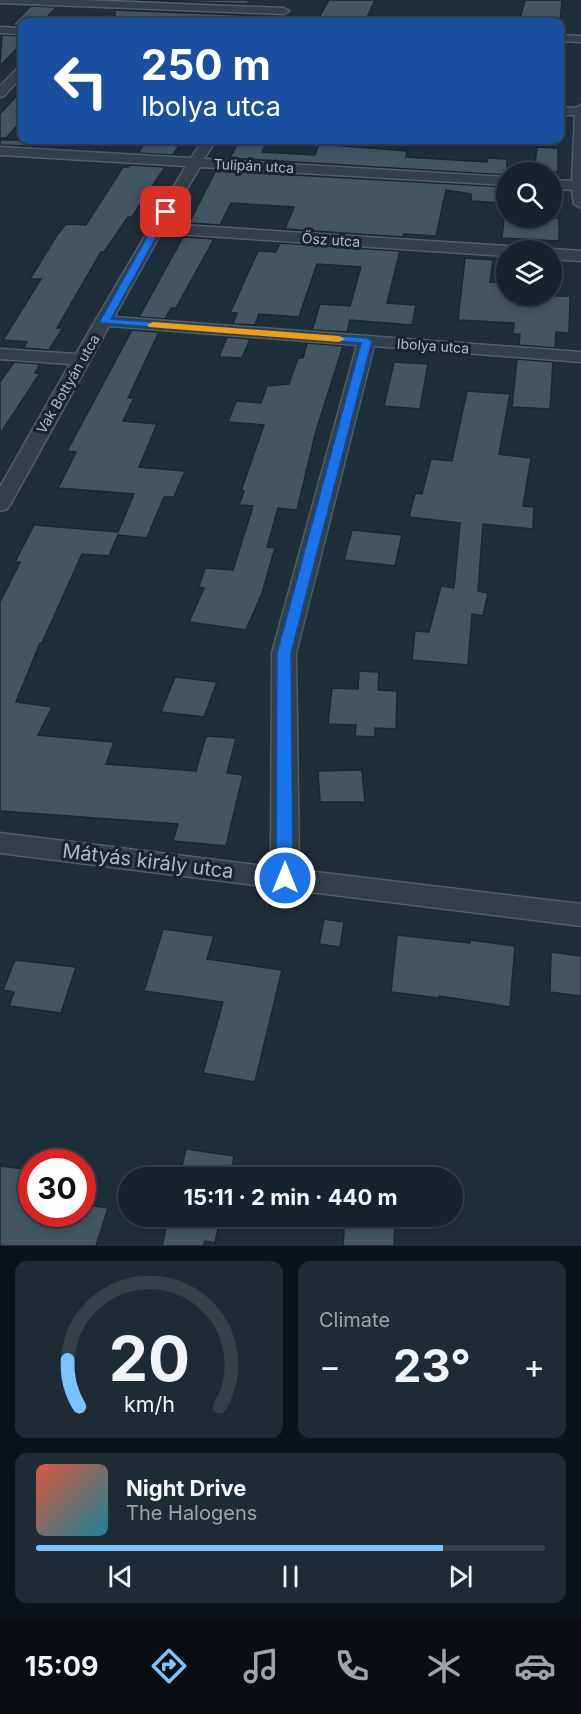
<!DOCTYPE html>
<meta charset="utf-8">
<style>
:root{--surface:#16232c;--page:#1f2b34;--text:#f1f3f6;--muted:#9ea4a9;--line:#354048;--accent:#79c3ff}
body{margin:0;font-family:Inter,sans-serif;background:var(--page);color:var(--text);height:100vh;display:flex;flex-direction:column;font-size:22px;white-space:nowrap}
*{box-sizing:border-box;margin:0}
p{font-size:20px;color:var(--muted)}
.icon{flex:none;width:33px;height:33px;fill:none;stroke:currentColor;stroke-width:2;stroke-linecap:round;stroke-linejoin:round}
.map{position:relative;height:1246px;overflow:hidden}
.sheet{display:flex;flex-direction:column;gap:15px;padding:15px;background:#0c1318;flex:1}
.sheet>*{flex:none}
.top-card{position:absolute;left:18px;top:18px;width:546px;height:126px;border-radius:12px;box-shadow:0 3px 9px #0003,0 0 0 2px var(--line);background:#1a4fa0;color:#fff;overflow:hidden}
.controls{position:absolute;left:496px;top:162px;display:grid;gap:12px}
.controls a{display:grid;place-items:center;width:66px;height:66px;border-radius:50%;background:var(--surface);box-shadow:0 3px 9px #0003,0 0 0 2px var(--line);font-size:30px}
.speed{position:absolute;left:18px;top:1149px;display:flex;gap:12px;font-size:30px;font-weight:700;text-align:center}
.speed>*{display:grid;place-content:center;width:78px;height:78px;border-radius:50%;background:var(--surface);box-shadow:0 3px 9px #0003,0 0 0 2px var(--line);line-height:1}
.speed .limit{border:9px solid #d22;background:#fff;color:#111}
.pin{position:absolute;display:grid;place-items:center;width:51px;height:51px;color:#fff;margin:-26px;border-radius:12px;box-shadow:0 3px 9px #0006}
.me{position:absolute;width:66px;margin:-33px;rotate:0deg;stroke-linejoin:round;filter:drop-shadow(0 0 4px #0008)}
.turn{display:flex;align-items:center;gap:21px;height:126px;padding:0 24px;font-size:27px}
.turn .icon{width:78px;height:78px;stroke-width:2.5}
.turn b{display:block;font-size:42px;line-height:51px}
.big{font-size:45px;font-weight:700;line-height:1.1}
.sheet .card{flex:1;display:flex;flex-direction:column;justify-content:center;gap:9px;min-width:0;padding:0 21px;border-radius:12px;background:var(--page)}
.sheet .dial{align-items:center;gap:0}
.dial svg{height:156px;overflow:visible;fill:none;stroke:var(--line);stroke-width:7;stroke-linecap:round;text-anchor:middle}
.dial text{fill:var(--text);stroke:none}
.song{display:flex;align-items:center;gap:18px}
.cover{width:72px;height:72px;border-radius:9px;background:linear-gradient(135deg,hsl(10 70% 55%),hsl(190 70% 35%))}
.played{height:6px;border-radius:3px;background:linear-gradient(90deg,var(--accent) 80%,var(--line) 80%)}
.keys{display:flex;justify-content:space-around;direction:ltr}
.heat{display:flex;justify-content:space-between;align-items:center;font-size:33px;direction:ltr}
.sheet .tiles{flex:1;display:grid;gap:15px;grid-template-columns:1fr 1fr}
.card:last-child{grid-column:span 2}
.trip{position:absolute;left:118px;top:1167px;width:345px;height:60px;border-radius:30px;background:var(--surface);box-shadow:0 3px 9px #0003,0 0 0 2px var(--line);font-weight:700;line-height:60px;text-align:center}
.dock{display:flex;height:96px;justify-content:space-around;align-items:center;background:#090e12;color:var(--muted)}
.dock .icon{width:42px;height:42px}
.dock .current{color:var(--accent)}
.dock b{font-size:27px;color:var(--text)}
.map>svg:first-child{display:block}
.building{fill:#415562;stroke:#1a2731;stroke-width:1.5}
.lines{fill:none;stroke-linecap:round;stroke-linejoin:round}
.minor-casing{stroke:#4f5e68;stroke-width:3}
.minor{fill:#32404a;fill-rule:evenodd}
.route{fill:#1a73e8;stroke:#114b97;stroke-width:1.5}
.slow{fill:#f59e0b}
.labels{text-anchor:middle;stroke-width:6;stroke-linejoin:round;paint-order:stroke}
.far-street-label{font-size:14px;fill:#acbbc7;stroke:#18252f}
.near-street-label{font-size:20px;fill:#acbbc7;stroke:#18252f}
</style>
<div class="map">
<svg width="581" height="1246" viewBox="0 0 581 1246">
<rect width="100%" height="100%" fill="#1e2f3a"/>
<path class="building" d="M138,0H250L247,4Z
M329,0H375L365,22L317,21Z
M525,0H562L560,22H519Z
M31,6L57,7L42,22H22V26L12,25Z
M115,10L241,15L235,22H212L115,17Z
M2,35L22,36V43L0,66Z
M22,90V120L6,138H0V114Z
M0,140H32L26,146L0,145Z
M147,140H177L173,145L179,146L173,155L138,153Z
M239,140H268L262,152L315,155L319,144L407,151L406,157L487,162L488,158L507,159V175L230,158Z
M537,147L558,148V172H534Z
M130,165L165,167L132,217H128L104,252H101L57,328H63L49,350L23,348L27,342L3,340L41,279H30L57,235L66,224L86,225L123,167H128Z
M224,171L507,187V203L471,201V194L446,190L436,236L404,234L403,237L285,229L294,207L231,203L220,225L189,223L215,172Z
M504,218H559V241L502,238Z
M183,237L214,239L176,308H171L165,319L139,317Z
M280,243L400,251L387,303L416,305L412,325L350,320L347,332L312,330L320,304L350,306L361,267L317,264L299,317L259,314L255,325L233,324L237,313H230L258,251L276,252Z
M465,258L493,260L490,282L507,283V296H570L569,333L556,332L555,348L519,345L520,334H513L514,323L458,320Z
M132,330L159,332L128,398H134L123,421L157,424L139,467L185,471L174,497H164L147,538L118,535L109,556L82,554L42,643H40L16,702L52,707L38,735L114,742L106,764L196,771L206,736L236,738L227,773L243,775L226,846L173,841L178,824L0,811V602L20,562H15L34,525L118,532L134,494L58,488L76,452L67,451Z
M227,337L250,339L242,358L219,357Z
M307,343L343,346L316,431L297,510L278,508L267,547L275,548L262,593L246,630L189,622L204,588L199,587L205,568L233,570L253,506L239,505L244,491H241L264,425L228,422L236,401L261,403L267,386L289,384L298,358H303Z
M517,359L553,362L550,409L512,407Z
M14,362L40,364L35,373H40L0,434V382Z
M394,362L428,364L420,409L384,406Z
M467,391L510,394L499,454L531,458L523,506L534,507L533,529L483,524L478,591L488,593L483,616L472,614L468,665L412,660L415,631L429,632L441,586L454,588L460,523L409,517L415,493L422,494L431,459L452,461Z
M352,530L402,535L395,566L344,560Z
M359,671L379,672L378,690L397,691L396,729L375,728V737L355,736L356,725L328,724L332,688L358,689Z
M175,677L217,682L204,717L161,712Z
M362,770L365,802H320L318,771Z
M324,919L344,922L340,947L319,944Z
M163,929L214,936L207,959L282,970L255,1082L203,1073L223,1002L144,991Z
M397,935L470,943V940L515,946L510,1007L439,996V998L391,992Z
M551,952L581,956V996L550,992Z
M15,960L76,967L61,1013L9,1006L14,992L3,990Z
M186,1149L234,1156L230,1178H179Z
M0,1166L32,1170V1214H82V1204L108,1208L96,1246H0Z
M169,1216H221L215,1243L205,1241L203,1246H162Z
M345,1216H395L394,1246H343Z"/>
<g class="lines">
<g class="minor-casing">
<path id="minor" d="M0,0H81L284,8L289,11L284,14L0,3Z
M0,27L22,28V34L0,33Z
M560,35L581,36V42L560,41Z
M22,66V76L4,96L0,97V86L18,68Z
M581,105V208L574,204L572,190L552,188V180L572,181L575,115H560V107L575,108Z
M203,140H216L204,159L507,177V185L200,167L166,224L507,246L514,250H507V256L161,233L114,317L581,352V362L374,346L296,653L299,870L581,904V926L0,853V833L271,867L272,653L357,345L109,326L10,505L7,509L0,511V487L70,364L0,359V349L76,354L186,166L0,155V147L191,158Z
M552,249L581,251V261L552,259V250H548Z"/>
</g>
<use href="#minor" class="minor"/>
</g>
<path class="route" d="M166,209L170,212L111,319L367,338L372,341L291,653L293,878L290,882H279L276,878L277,653L361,343L101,323L100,321L161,212Z"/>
<path class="slow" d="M153,322L339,336L345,339L339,342L149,327L147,325Z"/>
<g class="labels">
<g class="far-street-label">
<text transform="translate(254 166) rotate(3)" y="5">Tulipán utca</text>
<text transform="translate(331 240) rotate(4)" y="5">Ősz utca</text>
<text transform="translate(433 346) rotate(4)" y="5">Ibolya utca</text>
<text transform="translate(68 384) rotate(-60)" y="5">Vak Bottyán utca</text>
</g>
<g class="near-street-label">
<text transform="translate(148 861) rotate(7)" y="7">Mátyás király utca</text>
</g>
</g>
</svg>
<div class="controls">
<a><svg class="icon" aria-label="search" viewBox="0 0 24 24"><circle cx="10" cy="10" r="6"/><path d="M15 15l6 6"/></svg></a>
<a><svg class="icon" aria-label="layers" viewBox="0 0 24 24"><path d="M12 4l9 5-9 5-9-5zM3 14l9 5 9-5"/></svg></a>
</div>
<div class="speed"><div class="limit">30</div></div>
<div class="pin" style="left:166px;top:212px;background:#d93025"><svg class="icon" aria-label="arrive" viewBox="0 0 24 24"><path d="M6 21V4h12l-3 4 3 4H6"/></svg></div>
<svg class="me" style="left:285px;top:878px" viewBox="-20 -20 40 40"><circle r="17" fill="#1a73e8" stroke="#fff" stroke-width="3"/><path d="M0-11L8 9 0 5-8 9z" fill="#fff"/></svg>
<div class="trip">15:11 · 2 min · 440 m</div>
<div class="top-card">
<div class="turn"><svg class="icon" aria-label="left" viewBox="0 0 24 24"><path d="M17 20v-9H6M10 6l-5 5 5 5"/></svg><div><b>250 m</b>Ibolya utca</div></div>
</div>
</div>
<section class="sheet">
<div class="tiles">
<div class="card dial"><svg viewBox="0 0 100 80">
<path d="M14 69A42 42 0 1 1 86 69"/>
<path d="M14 69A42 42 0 0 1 8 45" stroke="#79c3ff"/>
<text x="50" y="56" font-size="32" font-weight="700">20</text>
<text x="50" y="72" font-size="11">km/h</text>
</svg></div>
<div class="card"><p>Climate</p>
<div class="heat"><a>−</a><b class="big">23°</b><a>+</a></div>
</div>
<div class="card">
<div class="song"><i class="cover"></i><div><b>Night Drive</b><p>The Halogens</p></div></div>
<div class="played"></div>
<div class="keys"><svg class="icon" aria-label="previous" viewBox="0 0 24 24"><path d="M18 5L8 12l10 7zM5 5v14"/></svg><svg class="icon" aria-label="pause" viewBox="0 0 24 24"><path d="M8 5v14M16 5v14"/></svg><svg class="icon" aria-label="next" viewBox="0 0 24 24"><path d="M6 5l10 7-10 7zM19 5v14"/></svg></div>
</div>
</div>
</section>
<nav class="dock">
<b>15:09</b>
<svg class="icon current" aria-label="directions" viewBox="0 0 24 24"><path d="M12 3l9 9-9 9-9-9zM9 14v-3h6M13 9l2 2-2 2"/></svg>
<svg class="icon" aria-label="music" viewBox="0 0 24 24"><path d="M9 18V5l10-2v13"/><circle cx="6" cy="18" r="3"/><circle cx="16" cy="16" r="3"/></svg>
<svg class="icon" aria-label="phone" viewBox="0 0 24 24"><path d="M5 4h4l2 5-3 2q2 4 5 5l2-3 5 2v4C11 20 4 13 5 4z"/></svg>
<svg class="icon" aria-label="climate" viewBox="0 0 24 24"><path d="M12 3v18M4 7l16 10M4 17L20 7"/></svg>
<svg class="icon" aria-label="car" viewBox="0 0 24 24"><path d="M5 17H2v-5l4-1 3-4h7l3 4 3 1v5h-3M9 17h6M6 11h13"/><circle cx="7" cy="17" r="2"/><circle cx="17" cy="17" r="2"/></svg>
</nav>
